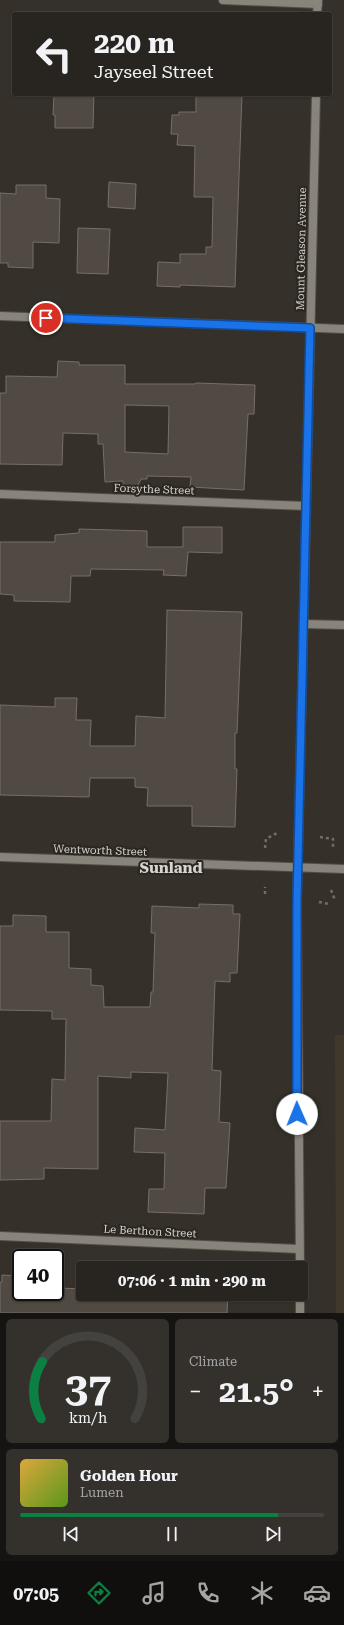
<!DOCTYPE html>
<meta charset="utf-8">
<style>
:root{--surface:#282520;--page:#34312d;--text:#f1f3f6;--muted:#a5a5a5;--line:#44423e;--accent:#0b8043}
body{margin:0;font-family:"Roboto Serif",serif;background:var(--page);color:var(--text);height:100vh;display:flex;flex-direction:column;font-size:15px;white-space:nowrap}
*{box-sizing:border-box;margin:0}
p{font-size:13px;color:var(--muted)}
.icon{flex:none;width:22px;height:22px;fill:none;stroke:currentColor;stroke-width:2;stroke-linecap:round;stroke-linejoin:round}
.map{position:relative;height:1313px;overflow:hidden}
.side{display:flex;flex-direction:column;gap:6px;padding:6px;background:#161412;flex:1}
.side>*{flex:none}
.top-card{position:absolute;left:12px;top:12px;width:320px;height:84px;border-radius:4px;box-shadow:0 1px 3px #0004,0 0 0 1px var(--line);background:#282520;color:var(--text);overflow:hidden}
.speed{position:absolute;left:12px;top:1249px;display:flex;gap:8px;font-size:20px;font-weight:700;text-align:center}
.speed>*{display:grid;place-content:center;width:52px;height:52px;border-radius:50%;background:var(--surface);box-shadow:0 1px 3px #0004,0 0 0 1px var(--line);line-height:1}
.speed .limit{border:2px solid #111;border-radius:6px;background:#fff;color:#111}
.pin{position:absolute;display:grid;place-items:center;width:34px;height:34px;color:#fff;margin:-17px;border:2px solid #fff;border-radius:50%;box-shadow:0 1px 4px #0007}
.me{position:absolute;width:44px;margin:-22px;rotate:359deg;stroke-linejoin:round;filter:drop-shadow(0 0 3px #0008)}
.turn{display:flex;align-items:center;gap:14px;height:84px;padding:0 16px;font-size:18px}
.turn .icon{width:52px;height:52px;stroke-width:2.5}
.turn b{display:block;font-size:28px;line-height:34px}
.big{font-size:30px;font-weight:700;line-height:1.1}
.side .tile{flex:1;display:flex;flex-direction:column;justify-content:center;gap:6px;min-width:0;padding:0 14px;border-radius:6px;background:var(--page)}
.side .dial{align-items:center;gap:0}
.dial svg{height:104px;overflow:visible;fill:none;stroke:var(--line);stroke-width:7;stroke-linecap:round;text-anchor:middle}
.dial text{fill:var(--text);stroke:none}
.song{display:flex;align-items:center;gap:12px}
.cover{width:48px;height:48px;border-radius:6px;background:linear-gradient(135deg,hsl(40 70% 55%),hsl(90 70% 35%))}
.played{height:4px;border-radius:2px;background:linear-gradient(90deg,var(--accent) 85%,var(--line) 85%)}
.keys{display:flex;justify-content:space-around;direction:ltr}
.heat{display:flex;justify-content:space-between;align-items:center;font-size:22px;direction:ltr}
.side .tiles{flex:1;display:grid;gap:6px;grid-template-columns:1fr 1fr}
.tile:last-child{grid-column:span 2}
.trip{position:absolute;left:76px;top:1261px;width:232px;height:40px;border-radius:4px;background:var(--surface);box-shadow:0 1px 3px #0004,0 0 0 1px var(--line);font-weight:700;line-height:40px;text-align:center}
.dock{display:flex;height:64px;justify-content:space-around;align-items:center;background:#100f0d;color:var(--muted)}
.dock .icon{width:28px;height:28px}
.dock .active{color:var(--accent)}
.dock b{font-size:18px;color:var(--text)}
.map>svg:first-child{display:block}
.built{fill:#3f382b}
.building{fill:#514a43;stroke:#766e67;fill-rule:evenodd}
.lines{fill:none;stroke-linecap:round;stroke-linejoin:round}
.minor-casing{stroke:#514d47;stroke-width:10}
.tertiary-casing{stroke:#514d47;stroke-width:10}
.path{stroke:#716e68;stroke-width:2.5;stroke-dasharray:3 3;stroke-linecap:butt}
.minor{stroke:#89847b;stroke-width:8}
.tertiary{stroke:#89847b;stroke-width:8}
.route-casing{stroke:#114b97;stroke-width:10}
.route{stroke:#1a73e8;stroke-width:7}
.labels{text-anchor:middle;stroke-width:4;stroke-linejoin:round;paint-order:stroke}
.street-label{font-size:11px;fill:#d6d4cf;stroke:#2b2720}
.district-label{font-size:15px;font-weight:bold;fill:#d6d4cf;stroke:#2b2720}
</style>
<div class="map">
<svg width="344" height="1313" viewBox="0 0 344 1313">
<rect width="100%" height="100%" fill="#35312a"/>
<path class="built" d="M335,1035H344V1313H336Z"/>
<path class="building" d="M54,94H94L93,128H55V115H53Z
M196,94H242L235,287L180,285V287L157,286L158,262L180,263V254H206V247H212L213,197H194L195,146L177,145L178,134H171L172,115H179V112H196Z
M109,182L136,184L135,209L108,207Z
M16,185H46V198L60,199L59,243L33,242V268L8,267V263H0V193L16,194Z
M78,228L110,229L108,274L77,273Z
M58,361L79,362V365H125V384H195L196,383L255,385L254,414H248L244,490L190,487L191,477L147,476V479H141L134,494L123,493V481L105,482L103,444H98V434L63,433L62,465L0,464V393H6V376L57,377ZM125,405L169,406L168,454L125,452Z
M183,527H222V553L188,552L186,576L163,575L164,570L91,569L90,576H71L70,602L14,601V595L0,594V542H55V535L79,533V529L147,531V547H183Z
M167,610L242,612L237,733H235V769H237L235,827L192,826V806H147L148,788L135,787V778H90L89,797L0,795V705L55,707V698H77L76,720H91L90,746H135L136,716L165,718Z
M199,904L233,905V914H240L237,973H230V982L215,981L212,1070L221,1071L219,1122L230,1123L226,1188H205L204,1214L148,1212L149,1189H164L165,1153L134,1152L135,1128L165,1130L168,1073L131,1072V1078L98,1076V1169L44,1168V1179L0,1180V1121H51L52,1079L65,1080L66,1019H52V1011L0,1010V926H13V915L46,916V932H69V968L91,969V985L103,986L104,1007H150L151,992H153L155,933H151L152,906L199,908Z
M2,1275L21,1276V1292H59V1288L83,1289V1294H228L227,1313H0V1282H2Z"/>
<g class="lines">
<g class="minor-casing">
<path id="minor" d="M223,0L318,4
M0,316L344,329
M0,494L306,506
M303,624L344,625
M0,1236L299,1249"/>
</g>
<g class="tertiary-casing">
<path id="tertiary" d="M317,14L318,0
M0,857L344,869
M300,1268L297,901L316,94
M300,1294V1313"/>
</g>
<path class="path" d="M320,837L333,839V848
M265,848L266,839L277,833
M331,890L335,900
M265,894V887
M319,902L329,904"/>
<use href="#minor" class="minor"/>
<use href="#tertiary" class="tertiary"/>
</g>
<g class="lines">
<g class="route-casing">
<path id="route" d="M46,318L310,328L297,901V1114"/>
</g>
<use href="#route" class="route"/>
</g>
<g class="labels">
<g class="street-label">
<text transform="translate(301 249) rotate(-89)" y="4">Mount Gleason Avenue</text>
<text transform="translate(154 489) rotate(2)" y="4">Forsythe Street</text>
<text transform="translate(100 850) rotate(2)" y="4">Wentworth Street</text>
<text transform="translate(150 1231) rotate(3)" y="4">Le Berthon Street</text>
</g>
<g class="district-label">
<text x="171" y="873">Sunland</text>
</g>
</g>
</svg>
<div class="speed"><div class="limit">40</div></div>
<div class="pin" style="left:46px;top:318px;background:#d93025"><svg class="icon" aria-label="arrive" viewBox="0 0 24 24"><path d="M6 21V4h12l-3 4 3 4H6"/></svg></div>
<svg class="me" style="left:297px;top:1114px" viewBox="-20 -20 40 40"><circle r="19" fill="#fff"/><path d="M0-13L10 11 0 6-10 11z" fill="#1a73e8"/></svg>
<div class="trip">07:06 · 1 min · 290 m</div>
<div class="top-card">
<div class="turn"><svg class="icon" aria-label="left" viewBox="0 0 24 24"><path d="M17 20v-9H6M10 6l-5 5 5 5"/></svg><div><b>220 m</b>Jayseel Street</div></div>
</div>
</div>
<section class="side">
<div class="tiles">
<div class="tile dial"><svg viewBox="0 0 100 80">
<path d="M14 69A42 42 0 1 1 86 69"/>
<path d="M14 69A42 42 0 0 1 15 25" stroke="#0b8043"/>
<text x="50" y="56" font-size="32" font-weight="700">37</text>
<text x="50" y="72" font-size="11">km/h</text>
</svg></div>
<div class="tile"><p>Climate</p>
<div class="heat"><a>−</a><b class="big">21.5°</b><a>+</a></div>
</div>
<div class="tile">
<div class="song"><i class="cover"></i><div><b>Golden Hour</b><p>Lumen</p></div></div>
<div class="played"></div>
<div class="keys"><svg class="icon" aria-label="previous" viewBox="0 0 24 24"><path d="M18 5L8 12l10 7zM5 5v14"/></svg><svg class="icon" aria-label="pause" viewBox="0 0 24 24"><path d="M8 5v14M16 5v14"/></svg><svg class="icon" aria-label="next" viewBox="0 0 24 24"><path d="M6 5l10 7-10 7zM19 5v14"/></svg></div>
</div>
</div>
</section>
<nav class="dock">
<b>07:05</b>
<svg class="icon active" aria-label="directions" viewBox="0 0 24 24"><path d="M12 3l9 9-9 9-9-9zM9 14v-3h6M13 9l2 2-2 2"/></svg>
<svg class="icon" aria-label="music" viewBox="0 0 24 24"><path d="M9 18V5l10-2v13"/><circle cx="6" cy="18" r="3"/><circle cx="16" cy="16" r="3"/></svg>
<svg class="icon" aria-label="phone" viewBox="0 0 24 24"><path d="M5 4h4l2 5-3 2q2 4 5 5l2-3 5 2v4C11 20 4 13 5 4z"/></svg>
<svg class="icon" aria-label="climate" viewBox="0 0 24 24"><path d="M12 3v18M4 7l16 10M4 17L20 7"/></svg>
<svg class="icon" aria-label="car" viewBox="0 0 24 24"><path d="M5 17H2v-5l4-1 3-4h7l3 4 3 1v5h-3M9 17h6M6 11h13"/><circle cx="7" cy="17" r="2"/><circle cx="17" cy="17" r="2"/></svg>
</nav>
